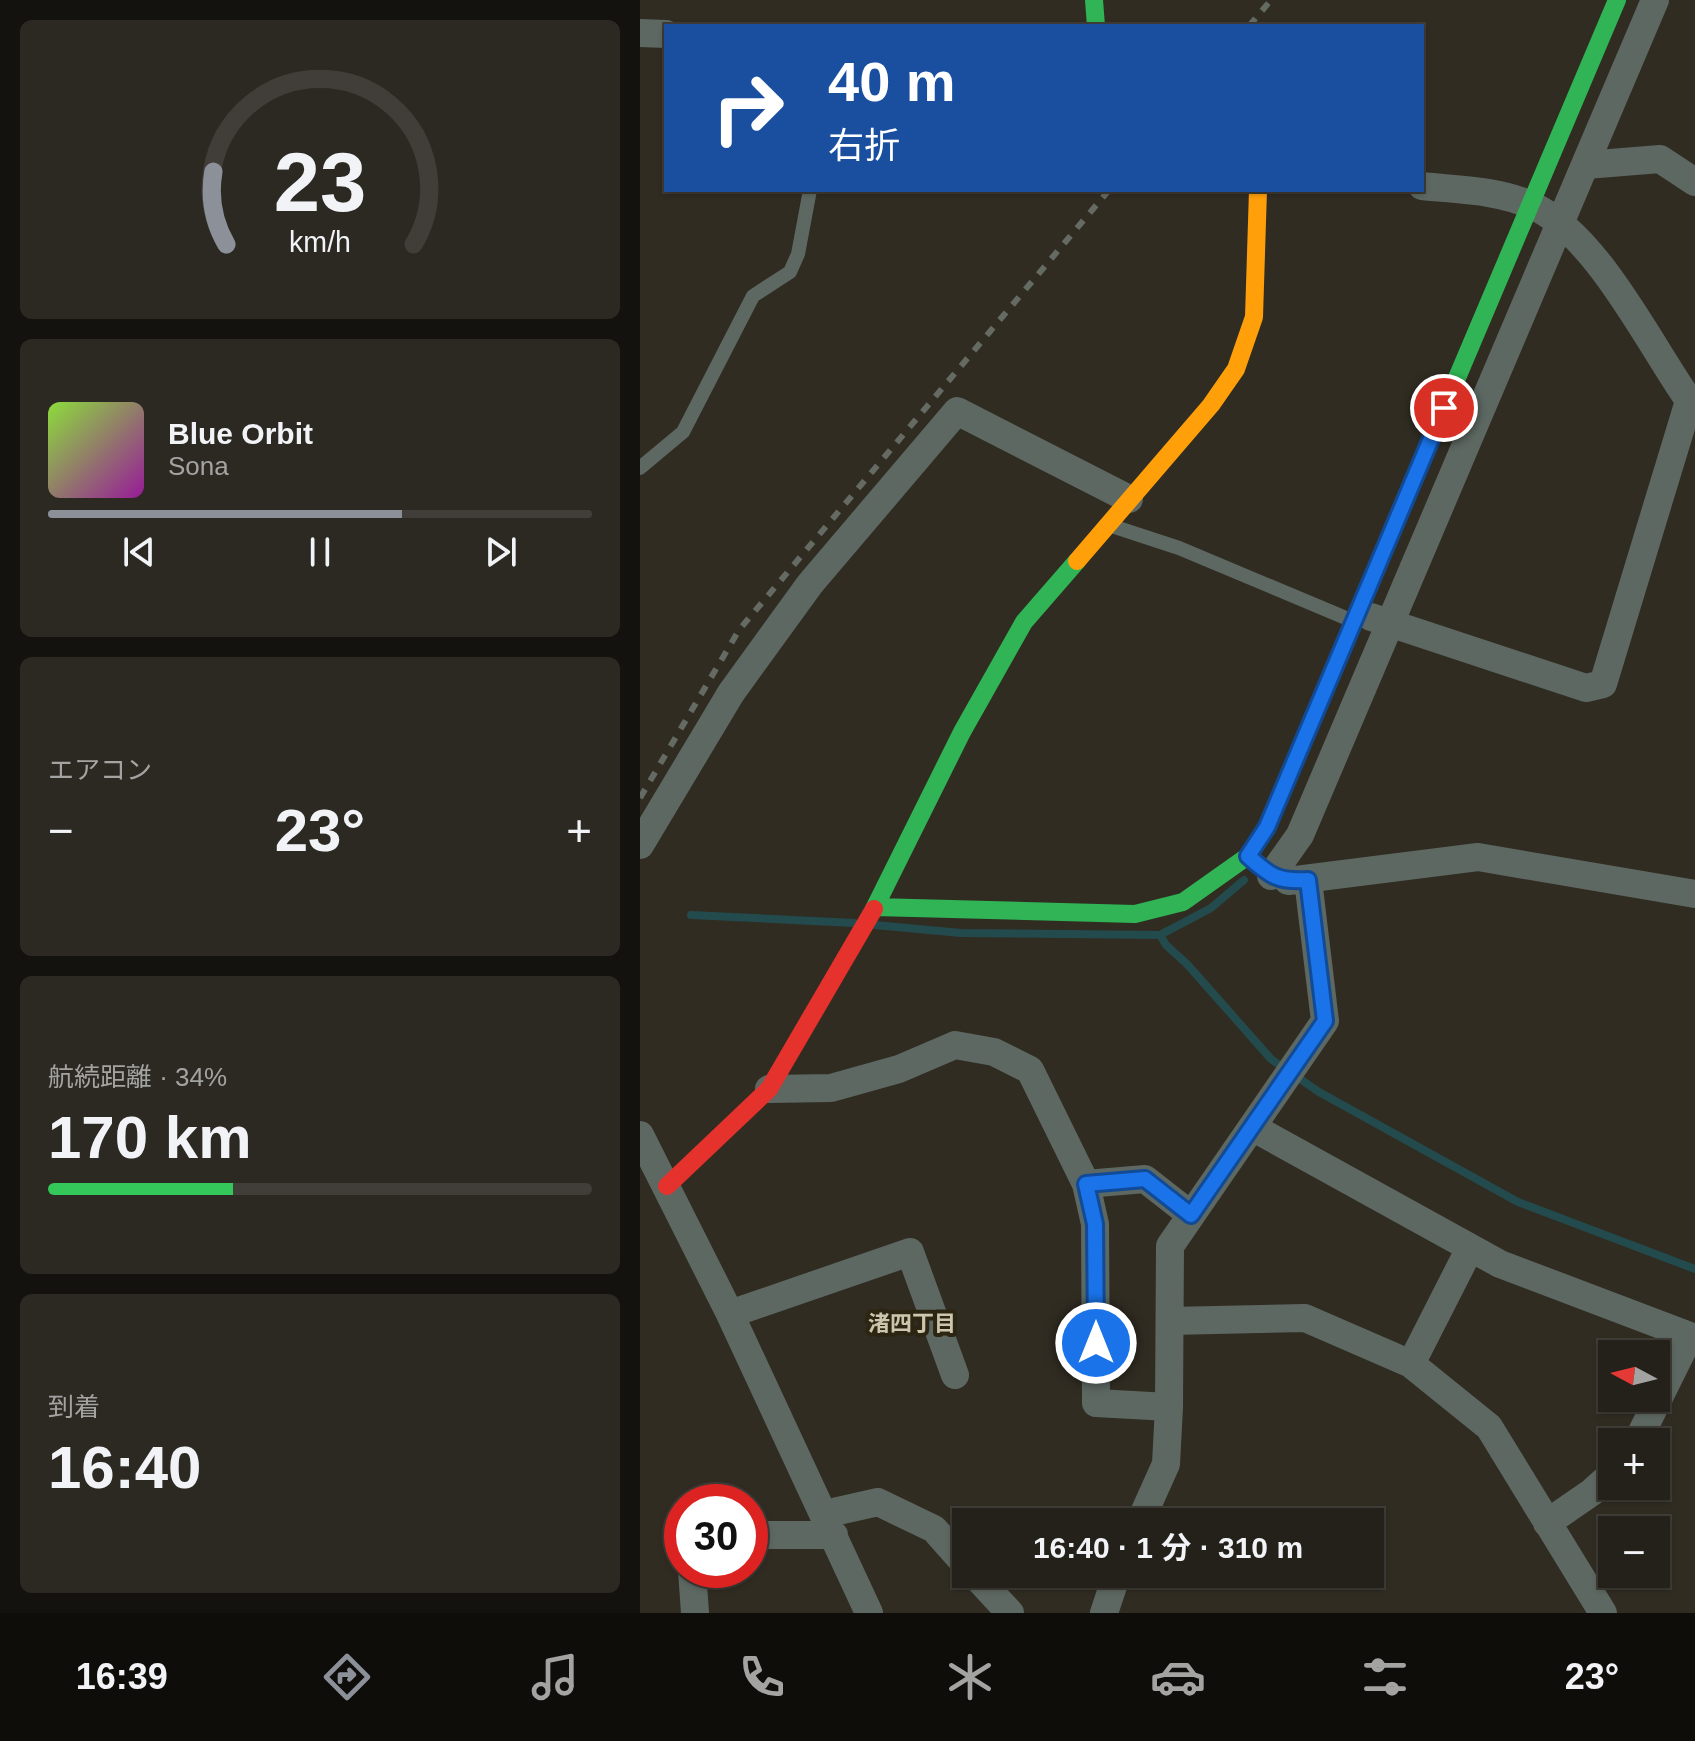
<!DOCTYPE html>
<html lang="ja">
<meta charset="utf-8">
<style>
:root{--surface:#24211a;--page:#2c2923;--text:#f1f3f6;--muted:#a3a3a2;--line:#413e39;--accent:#8c9099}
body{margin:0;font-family:Helvetica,"Noto Sans JP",sans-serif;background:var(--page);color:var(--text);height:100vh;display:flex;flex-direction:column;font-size:30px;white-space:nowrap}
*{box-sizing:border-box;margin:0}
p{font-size:26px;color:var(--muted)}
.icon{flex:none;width:44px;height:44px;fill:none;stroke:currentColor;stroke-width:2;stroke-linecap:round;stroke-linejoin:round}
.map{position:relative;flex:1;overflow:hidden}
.sheet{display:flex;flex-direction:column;gap:20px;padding:20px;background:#14120e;width:640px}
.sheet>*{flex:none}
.top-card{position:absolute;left:24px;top:24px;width:760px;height:168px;border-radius:0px;box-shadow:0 2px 6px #0004,0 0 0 2px var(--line);background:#1a4fa0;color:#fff;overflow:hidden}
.needle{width:52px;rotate:277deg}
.buttons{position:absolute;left:958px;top:1340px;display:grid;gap:16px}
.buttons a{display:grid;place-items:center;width:72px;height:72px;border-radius:0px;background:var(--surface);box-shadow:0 2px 6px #0004,0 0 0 2px var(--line);font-size:40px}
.speed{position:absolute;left:24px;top:1484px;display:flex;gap:16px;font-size:40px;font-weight:700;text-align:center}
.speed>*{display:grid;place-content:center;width:104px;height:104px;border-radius:50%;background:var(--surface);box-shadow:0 2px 6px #0004,0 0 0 2px var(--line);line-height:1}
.speed .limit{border:12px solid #d22;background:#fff;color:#111}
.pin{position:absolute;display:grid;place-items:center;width:68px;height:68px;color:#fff;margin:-34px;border:4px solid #fff;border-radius:50%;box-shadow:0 2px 8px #0007}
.me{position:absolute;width:88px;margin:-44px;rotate:0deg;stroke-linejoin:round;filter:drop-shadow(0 0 6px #0008)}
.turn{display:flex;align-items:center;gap:28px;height:168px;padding:0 32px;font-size:36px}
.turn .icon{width:104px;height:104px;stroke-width:2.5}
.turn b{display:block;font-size:56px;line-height:68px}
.big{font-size:60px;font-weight:700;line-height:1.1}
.sheet .card{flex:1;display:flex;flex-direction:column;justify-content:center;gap:12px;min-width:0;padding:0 28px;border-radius:12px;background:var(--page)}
.sheet .dial{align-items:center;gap:0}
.dial svg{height:208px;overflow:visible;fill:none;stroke:var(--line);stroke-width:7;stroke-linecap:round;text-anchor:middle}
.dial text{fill:var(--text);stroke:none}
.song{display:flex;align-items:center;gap:24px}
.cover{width:96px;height:96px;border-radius:12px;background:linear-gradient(135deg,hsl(90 70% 55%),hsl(300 70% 35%))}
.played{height:8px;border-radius:4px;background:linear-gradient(90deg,var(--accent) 65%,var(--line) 65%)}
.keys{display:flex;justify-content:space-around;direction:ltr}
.heat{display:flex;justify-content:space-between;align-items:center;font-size:44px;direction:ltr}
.charge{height:12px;border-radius:6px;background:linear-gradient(90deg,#34c759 34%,var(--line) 0)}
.trip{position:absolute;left:312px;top:1508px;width:432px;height:80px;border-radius:0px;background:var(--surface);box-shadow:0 2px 6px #0004,0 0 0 2px var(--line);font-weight:700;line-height:80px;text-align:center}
.tab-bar{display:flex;height:128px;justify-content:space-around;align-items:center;background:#0e0d0a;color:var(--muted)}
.tab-bar .icon{width:56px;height:56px}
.tab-bar .active{color:var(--accent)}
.tab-bar b{font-size:36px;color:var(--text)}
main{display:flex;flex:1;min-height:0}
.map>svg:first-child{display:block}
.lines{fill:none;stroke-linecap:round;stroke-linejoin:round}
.stream{stroke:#234b4d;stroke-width:8}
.lane{stroke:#5d6862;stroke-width:14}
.street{stroke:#5d6862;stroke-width:28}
.fast{stroke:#30b455;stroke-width:18}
.slow{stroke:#ff9f0a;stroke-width:18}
.jam{stroke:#e5322d;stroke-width:18}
.rail{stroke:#656a63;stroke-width:6;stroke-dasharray:10 10;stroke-linecap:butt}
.route-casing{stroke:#114b97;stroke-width:20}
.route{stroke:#1a73e8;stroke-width:14}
.labels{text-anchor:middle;stroke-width:8;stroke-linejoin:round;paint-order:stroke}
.neighbourhood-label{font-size:22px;font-weight:bold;fill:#cec5ad;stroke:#2c2512}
</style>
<main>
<section class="sheet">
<div class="card dial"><svg viewBox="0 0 100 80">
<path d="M14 69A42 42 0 1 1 86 69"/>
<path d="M14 69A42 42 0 0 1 9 41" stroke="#8c9099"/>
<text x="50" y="56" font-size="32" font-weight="700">23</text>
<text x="50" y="72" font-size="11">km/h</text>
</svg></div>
<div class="card">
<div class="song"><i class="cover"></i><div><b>Blue Orbit</b><p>Sona</p></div></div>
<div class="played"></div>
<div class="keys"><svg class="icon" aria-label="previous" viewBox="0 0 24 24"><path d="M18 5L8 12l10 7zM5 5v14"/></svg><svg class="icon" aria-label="pause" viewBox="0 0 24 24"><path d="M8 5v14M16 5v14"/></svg><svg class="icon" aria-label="next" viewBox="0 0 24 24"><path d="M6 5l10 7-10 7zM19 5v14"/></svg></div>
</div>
<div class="card"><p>エアコン</p>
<div class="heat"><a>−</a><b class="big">23°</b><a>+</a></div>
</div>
<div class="card"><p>航続距離 · 34%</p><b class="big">170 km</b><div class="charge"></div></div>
<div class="card"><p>到着</p><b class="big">16:40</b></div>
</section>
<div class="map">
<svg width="1055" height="1613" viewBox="0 0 1055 1613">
<rect width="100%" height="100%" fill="#302c22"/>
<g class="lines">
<path class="stream" d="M51,915L214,923
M235,925L321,933L520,935L571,908L604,880
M520,935L526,945L547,964L631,1059L679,1092L878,1202L1055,1269"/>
<path class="lane" d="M0,468L43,432L113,296L150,272L158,254L170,190
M472,526L539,548L713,621"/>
<path class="street" d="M0,33L26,34
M946,165L1020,159L1055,182
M782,186C819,190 857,190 891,205C959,235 1011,349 1055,409
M731,617L946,688L963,684L1049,401
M0,845L91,693L170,584L317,411L489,499
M631,876L660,835L1015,0
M648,881L838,857L1055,894
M129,1089L191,1088L259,1069L315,1045L354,1052L390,1070L446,1184L455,1224L456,1403L529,1407L526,1464L500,1522
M612,1127L860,1264L1055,1338
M0,1135L90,1314L229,1613
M446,1184L505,1179L551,1215
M90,1314L270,1252L315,1375
M530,1321L665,1318L771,1364L849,1427L963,1613
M771,1364L830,1248
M529,1407L530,1246L685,1021L668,880
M997,1442L1049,1337
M185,1514L238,1502L294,1529L326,1565
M907,1523L952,1492L972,1474
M110,1535H194
M52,1570L55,1613
M334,1574L370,1613
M464,1613L477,1574"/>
<path class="fast" d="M454,0L456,26
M756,522L977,0
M235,907L495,914L543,902L608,856L627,827L654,763
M234,909L322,732L384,622L437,561"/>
<path class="slow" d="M437,561L571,405L596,369L614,317L618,190"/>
<path class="jam" d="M654,763L756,522
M27,1186L129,1089L234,909"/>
<path class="rail" d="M609,26L631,0
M0,798L99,630L469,190"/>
</g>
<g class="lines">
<g class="route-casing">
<path id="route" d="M456,1343L455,1224L446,1184L505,1179L551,1215L685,1021L668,880C638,882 630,876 608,856L627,827L804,408"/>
</g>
<use href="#route" class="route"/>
</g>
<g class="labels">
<g class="neighbourhood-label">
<text x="272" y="1331">渚四丁目</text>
</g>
</g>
</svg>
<div class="buttons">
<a><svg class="needle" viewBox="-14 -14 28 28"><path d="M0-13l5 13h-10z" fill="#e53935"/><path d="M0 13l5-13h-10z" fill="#a3a3a2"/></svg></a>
<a>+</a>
<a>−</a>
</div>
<div class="speed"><div class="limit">30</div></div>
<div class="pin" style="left:804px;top:408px;background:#d93025"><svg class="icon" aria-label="arrive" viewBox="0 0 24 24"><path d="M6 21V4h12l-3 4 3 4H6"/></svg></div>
<svg class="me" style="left:456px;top:1343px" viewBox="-20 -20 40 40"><circle r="17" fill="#1a73e8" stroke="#fff" stroke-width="3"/><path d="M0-11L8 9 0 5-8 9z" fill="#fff"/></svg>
<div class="trip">16:40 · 1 分 · 310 m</div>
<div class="top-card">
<div class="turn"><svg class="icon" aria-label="right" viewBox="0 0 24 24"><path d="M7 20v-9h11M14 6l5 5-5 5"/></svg><div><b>40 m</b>右折</div></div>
</div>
</div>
</main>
<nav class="tab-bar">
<b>16:39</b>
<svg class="icon active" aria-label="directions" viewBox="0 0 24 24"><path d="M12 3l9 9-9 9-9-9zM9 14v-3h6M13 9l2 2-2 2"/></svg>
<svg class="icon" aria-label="music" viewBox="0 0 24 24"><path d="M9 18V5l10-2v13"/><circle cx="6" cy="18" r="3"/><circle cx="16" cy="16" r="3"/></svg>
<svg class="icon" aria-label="phone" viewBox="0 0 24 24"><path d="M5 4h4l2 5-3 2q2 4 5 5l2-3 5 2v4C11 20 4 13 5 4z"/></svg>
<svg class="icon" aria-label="climate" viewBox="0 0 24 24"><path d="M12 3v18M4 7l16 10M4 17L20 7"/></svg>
<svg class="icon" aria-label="car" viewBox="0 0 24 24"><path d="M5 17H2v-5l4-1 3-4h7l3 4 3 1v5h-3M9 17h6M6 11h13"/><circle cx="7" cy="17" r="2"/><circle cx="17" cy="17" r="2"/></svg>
<svg class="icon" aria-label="filters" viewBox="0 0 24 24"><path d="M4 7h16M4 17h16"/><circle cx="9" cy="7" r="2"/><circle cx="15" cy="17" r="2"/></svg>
<b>23°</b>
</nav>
